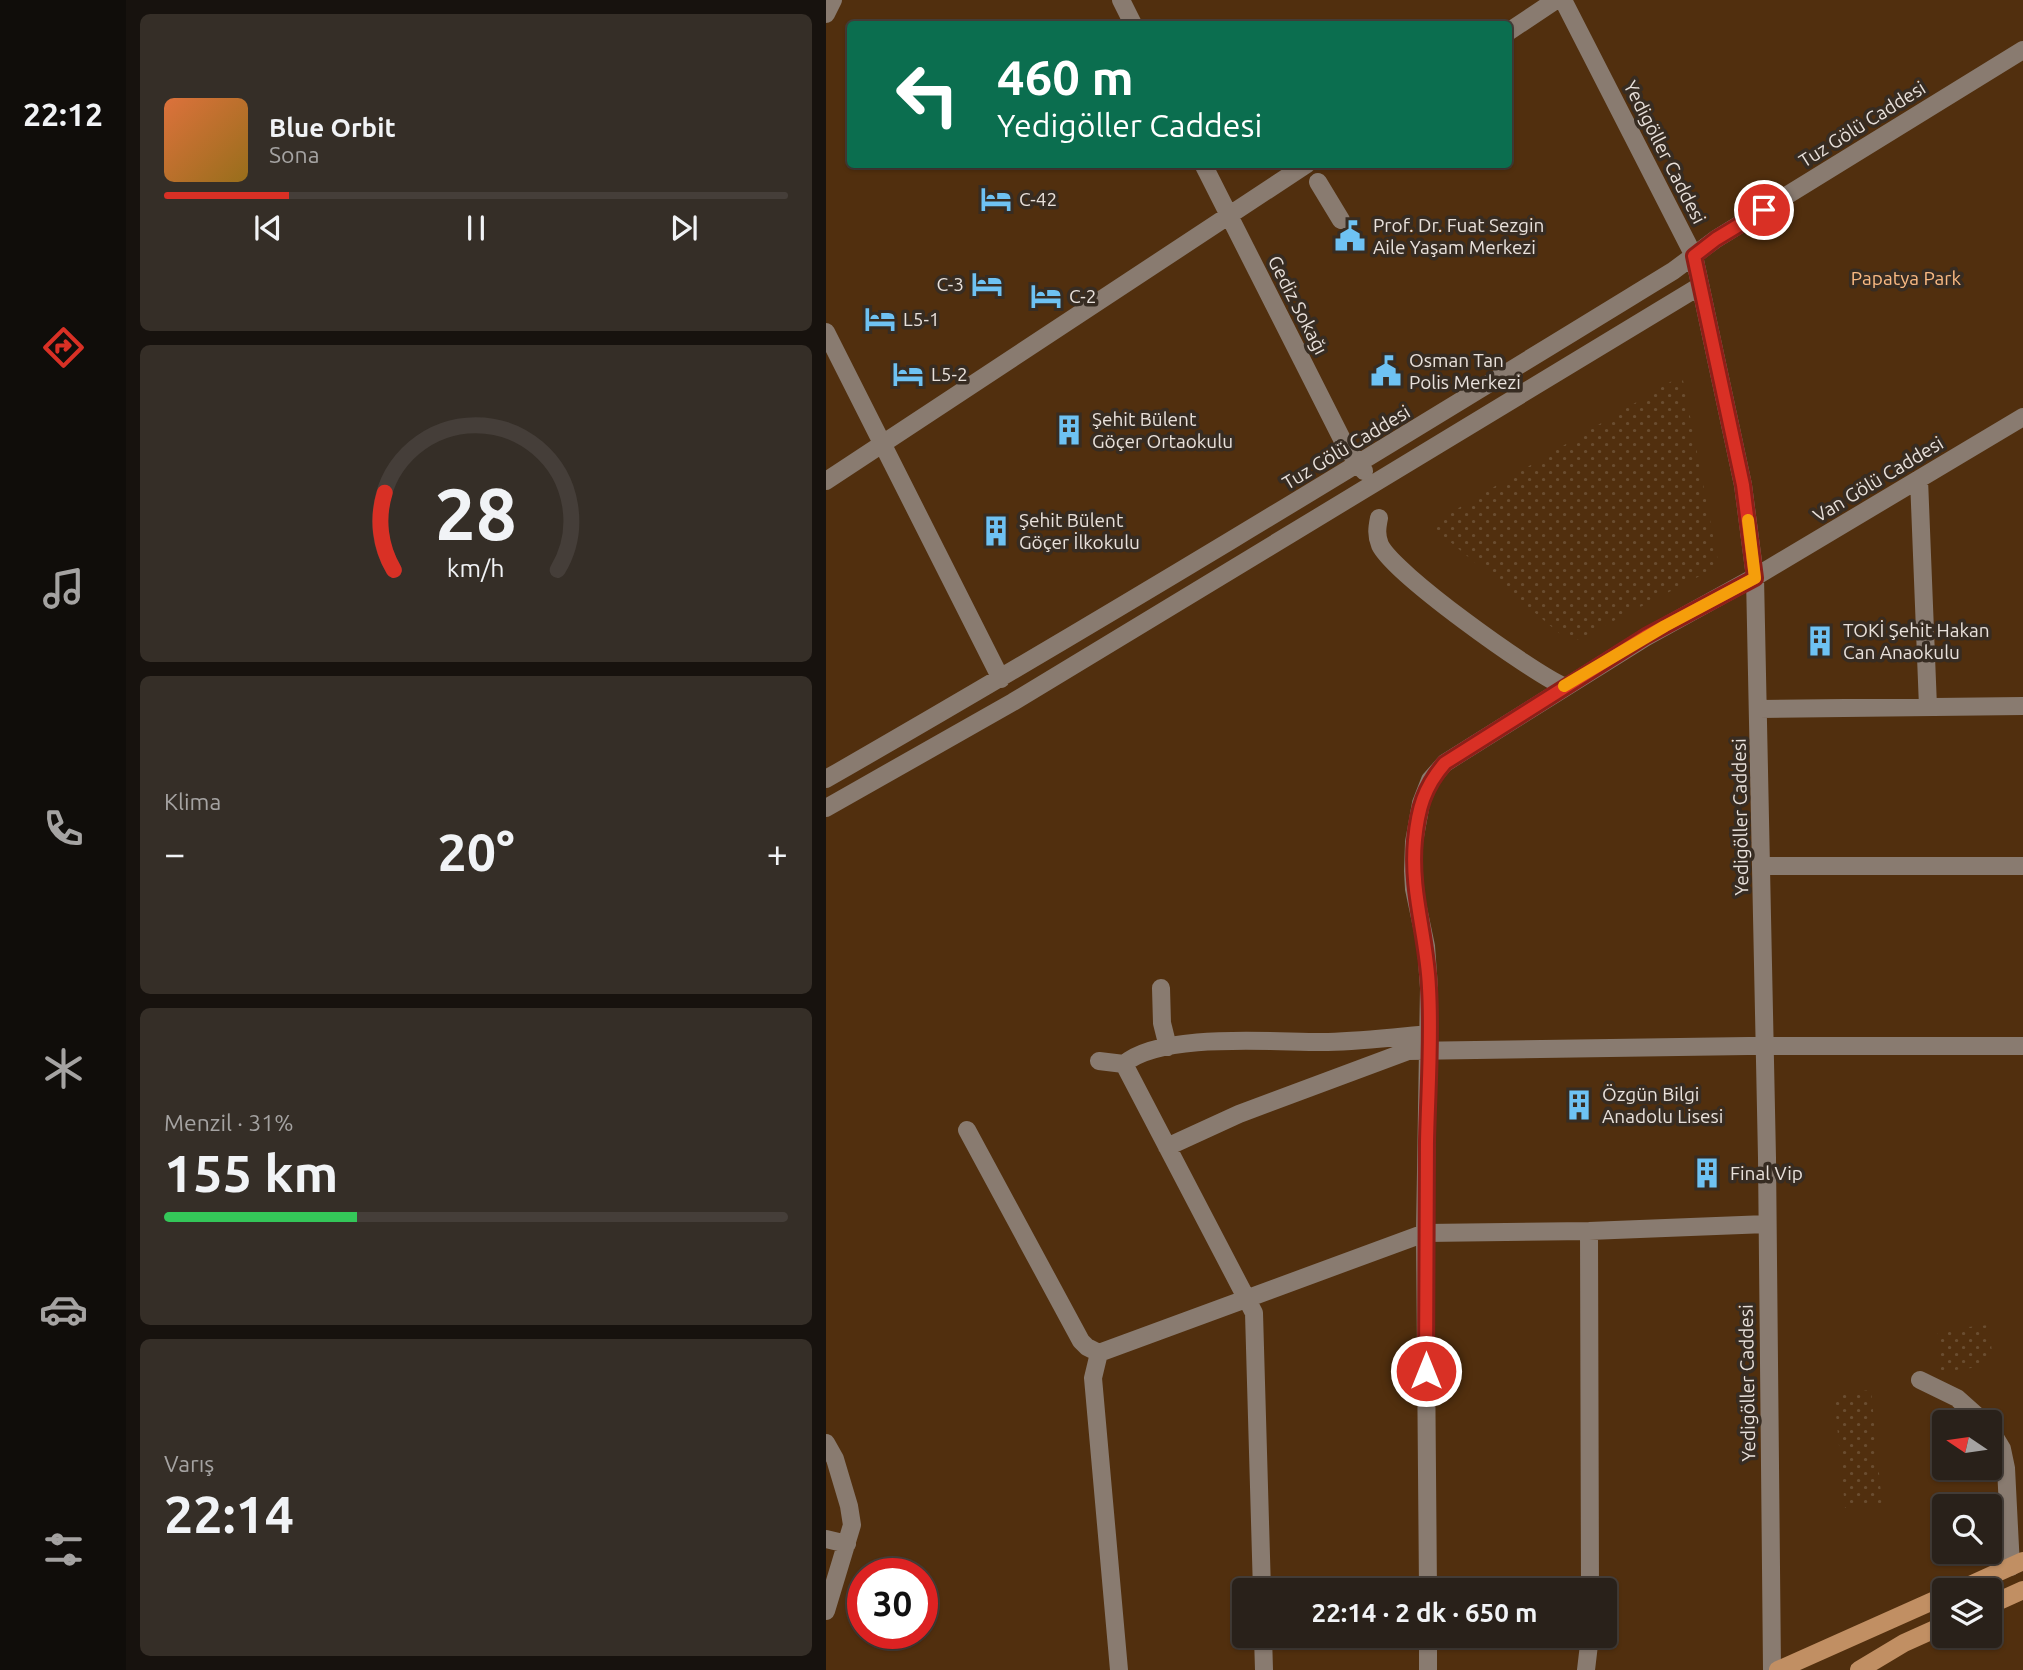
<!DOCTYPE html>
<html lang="tr">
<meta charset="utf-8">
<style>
:root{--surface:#29211a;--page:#352e27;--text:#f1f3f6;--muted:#a5a3a2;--line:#453e39;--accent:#d93025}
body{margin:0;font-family:Ubuntu,sans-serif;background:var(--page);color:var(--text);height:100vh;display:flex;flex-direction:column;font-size:26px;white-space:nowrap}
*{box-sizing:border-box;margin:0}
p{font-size:23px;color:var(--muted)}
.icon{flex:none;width:38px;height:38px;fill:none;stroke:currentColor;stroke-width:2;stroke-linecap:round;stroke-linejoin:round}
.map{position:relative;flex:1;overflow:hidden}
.drawer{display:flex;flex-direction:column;gap:14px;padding:14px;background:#17120e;width:700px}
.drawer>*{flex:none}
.hud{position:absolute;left:21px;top:21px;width:665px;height:147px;border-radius:7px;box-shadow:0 2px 5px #0004,0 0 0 2px var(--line);background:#0b6e4f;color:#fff;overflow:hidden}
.needle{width:46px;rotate:283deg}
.buttons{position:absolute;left:1106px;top:1410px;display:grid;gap:14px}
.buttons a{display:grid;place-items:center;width:70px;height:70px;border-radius:7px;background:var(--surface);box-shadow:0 2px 5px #0004,0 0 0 2px var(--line);font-size:35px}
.speed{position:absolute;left:21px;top:1558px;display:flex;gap:14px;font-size:35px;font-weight:700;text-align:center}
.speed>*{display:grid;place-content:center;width:91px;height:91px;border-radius:50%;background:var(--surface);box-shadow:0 2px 5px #0004,0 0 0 2px var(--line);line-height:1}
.speed .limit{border:10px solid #d22;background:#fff;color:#111}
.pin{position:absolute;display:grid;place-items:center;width:60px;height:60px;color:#fff;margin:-30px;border:4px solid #fff;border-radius:50%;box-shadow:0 2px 7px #0007}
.me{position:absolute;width:77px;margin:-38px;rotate:0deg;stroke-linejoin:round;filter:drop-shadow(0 0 5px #0008)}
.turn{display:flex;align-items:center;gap:24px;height:147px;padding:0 35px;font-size:32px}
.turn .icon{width:91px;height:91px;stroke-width:2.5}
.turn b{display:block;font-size:49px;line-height:60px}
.big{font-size:52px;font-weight:600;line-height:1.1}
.drawer .widget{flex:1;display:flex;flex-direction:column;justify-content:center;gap:10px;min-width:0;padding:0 24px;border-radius:10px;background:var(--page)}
.drawer .dial{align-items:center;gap:0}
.dial svg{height:182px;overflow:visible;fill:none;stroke:var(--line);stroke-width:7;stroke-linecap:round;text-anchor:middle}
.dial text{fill:var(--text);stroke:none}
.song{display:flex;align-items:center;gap:21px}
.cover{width:84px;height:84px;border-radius:10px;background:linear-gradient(135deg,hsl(20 70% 55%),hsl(40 70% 35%))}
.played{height:7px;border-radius:4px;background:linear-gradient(90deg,var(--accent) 20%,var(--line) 20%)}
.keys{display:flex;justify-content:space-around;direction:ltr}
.heat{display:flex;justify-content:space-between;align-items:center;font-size:38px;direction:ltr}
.charge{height:10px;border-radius:5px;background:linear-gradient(90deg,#34c759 31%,var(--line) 0)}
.trip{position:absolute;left:406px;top:1578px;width:385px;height:70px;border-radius:7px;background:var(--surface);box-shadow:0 2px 5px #0004,0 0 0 2px var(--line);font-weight:600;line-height:70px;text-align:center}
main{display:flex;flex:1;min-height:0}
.tab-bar{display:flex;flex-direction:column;width:126px;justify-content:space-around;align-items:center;background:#100d0a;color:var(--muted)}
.tab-bar .icon{width:49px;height:49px}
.tab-bar .current{color:var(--accent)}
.tab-bar b{font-size:32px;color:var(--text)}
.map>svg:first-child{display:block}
.park{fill:#512f0e;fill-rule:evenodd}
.garden{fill:url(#garden-dots)}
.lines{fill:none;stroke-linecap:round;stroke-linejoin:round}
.minor{stroke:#897b70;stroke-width:18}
.major{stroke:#c18f63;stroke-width:18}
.route-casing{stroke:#8d1f18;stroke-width:18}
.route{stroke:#d93025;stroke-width:12}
.slow{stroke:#f59e0b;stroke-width:12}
.labels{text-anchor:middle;stroke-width:7;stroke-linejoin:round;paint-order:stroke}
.street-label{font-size:19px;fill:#e9e1db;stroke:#372c22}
.poi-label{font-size:19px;fill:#e9e1db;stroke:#372c22;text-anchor:start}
.park-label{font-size:19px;fill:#faba83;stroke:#372c22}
</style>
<main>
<nav class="tab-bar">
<b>22:12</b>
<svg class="icon current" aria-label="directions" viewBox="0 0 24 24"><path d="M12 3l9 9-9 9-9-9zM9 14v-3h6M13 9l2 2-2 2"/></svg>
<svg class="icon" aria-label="music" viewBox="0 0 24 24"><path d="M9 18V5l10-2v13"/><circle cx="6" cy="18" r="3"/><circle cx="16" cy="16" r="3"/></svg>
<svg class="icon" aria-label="phone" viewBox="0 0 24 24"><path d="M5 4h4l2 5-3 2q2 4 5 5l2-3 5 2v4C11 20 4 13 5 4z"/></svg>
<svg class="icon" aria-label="climate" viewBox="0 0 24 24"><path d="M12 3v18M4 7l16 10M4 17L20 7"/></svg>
<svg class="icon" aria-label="car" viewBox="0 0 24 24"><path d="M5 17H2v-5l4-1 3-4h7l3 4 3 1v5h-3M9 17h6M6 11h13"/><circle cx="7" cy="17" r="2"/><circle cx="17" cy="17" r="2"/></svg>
<svg class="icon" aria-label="filters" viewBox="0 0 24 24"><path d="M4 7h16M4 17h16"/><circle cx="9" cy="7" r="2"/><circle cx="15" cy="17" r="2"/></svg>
</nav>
<section class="drawer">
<div class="widget">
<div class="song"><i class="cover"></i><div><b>Blue Orbit</b><p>Sona</p></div></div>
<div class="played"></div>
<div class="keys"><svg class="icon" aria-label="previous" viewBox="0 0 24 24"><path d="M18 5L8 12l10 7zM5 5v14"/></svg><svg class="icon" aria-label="pause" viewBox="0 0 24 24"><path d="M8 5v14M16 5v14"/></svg><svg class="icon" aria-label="next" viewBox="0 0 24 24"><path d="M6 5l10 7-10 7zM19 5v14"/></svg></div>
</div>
<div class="widget dial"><svg viewBox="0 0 100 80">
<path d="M14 69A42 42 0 1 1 86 69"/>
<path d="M14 69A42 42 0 0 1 10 35" stroke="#d93025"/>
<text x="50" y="56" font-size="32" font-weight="700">28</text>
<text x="50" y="72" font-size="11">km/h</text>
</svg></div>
<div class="widget"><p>Klima</p>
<div class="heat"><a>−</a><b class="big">20°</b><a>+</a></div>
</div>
<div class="widget"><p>Menzil · 31%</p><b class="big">155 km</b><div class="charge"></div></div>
<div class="widget"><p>Varış</p><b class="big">22:14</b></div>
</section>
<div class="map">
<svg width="1197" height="1670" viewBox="0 0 1197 1670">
<defs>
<pattern id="garden-dots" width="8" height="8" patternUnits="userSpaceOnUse" patternTransform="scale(1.75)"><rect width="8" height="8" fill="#512f0e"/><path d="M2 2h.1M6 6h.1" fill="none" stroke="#6a4d30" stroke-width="1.8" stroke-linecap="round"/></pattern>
</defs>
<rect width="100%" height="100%" fill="#372c22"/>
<path class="park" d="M0,0H1197V1670H0ZM24,24H682V164H24ZM1118,1423H1164V1468H1118ZM1118,1507H1164V1552H1118ZM37,1573H96V1633H37ZM418,1591H779V1636H418ZM1118,1591H1164V1636H1118Z"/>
<path class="garden" d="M856,375L893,566L745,643L604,525Z
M1163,1325L1166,1353L1153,1367L1114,1372L1111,1330Z
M1045,1390L1056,1504L1019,1508L1008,1394Z"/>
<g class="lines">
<path class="minor" d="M295,0L307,24
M737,0L868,256L917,485L929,577L941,1158L946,1670
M0,14L7,0
M682,32L730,0
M377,164L520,447L538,471
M492,182L515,220
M0,332L175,679
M1093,479L1102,707
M0,481L481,164
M553,518C551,528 550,535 554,545C568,574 704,671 737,686
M933,709L1197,706
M0,779C286,615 566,443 847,271L890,239L1197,50
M0,808L187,702L874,286
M936,866H1197
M335,988L336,1023L342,1047
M273,1061L298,1064L428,1313L436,1591
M298,1064C336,1031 453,1043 502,1042C536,1041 570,1037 603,1034
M141,1130L255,1341L261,1347L273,1353L599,1233L763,1231L941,1224
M341,1147L413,1114L582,1051L922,1046H1197
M763,1231L764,1591
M273,1353L267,1378L293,1670
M1094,1380L1131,1398L1159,1423
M1164,1429L1176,1449L1180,1468L1185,1567
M0,1443L9,1459L23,1506L26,1525L0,1611
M0,1539L21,1544
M602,1591L599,1233L603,988L600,946L588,889L587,871L588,842L595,803L604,780L619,763L820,637L929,577L1197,417
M437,1636L438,1670
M602,1636V1670
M760,1670L764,1636"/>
<path class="major" d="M1131,1591L1197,1561
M1164,1605L1197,1590
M952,1670L1118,1596
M1033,1670L1078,1643L1118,1625"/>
</g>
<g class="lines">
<g class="route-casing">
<path id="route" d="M600,1371C600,1294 600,1218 601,1142C602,1091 606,1039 603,988C601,936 584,892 589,840C592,809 598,787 619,763L820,636L929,578L917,485L868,256L890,239L938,210"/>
</g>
<use href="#route" class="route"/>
<path class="slow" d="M738,686L839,626L929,578L922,520"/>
</g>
<defs>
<g id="hotel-bare" transform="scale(2.415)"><path d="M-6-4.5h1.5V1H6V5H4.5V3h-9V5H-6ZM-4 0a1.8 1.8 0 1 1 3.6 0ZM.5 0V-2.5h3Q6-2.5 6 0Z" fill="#6ec2f3" stroke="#372c22" stroke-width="2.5" paint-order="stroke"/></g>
<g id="civic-bare" transform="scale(2.415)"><path d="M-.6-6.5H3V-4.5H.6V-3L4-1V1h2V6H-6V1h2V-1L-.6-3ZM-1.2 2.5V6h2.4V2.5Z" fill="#6ec2f3" stroke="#372c22" stroke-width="2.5" paint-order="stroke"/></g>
<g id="building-bare" transform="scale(2.415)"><path d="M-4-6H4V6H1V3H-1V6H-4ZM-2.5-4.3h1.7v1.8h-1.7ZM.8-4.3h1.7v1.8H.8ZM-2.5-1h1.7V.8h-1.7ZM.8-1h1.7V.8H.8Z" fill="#6ec2f3" stroke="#372c22" stroke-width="2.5" paint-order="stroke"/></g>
</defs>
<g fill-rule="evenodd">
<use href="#hotel-bare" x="170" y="199"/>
<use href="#civic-bare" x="524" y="236"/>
<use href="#hotel-bare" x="161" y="284"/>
<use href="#hotel-bare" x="220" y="296"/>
<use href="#hotel-bare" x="54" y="319"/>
<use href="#civic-bare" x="560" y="371"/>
<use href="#hotel-bare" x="82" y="374"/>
<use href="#building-bare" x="243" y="430"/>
<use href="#building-bare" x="170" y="531"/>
<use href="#building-bare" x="994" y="641"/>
<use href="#building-bare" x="753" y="1105"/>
<use href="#building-bare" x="881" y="1173"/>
</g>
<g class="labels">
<g class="street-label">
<text transform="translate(1036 124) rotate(-32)" y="7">Tuz Gölü Caddesi</text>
<text transform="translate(839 152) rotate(63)" y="7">Yedigöller Caddesi</text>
<text transform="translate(472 305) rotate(63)" y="7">Gediz Sokağı</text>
<text transform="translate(520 447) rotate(-31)" y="7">Tuz Gölü Caddesi</text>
<text transform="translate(1052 479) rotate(-31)" y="7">Van Gölü Caddesi</text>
<text transform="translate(914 817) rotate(-91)" y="7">Yedigöller Caddesi</text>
<text transform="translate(921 1383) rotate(-91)" y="7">Yedigöller Caddesi</text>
</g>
<g class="poi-label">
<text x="193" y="206">C-42</text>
<text x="547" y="232">Prof. Dr. Fuat Sezgin<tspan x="547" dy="22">Aile Yaşam Merkezi</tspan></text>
<text x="138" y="291" text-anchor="end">C-3</text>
<text x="243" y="303">C-2</text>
<text x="77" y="326">L5-1</text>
<text x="583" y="367">Osman Tan<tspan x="583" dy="22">Polis Merkezi</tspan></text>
<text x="105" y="381">L5-2</text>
<text x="266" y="426">Şehit Bülent<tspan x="266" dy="22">Göçer Ortaokulu</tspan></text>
<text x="193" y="527">Şehit Bülent<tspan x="193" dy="22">Göçer İlkokulu</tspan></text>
<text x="1017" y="637">TOKİ Şehit Hakan<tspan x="1017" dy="22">Can Anaokulu</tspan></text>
<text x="776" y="1101">Özgün Bilgi<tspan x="776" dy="22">Anadolu Lisesi</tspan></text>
<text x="904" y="1180">Final Vip</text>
</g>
<g class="park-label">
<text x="1080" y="285">Papatya Park</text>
</g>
</g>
</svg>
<div class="buttons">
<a><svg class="needle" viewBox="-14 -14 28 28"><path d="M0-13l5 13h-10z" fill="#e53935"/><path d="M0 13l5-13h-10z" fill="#a5a3a2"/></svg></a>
<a><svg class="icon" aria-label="search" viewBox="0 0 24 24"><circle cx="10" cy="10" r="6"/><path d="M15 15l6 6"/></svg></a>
<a><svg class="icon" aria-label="layers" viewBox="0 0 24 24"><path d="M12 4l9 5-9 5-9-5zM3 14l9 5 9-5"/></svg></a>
</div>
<div class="speed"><div class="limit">30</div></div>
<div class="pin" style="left:938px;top:210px;background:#d93025"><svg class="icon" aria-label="arrive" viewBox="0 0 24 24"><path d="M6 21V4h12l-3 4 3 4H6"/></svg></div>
<svg class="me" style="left:600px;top:1371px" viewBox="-20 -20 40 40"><circle r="17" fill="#d93025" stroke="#fff" stroke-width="3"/><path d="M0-11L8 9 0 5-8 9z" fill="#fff"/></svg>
<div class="trip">22:14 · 2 dk · 650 m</div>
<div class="hud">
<div class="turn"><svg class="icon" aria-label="left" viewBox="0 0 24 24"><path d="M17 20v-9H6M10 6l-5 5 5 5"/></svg><div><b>460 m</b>Yedigöller Caddesi</div></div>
</div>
</div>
</main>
